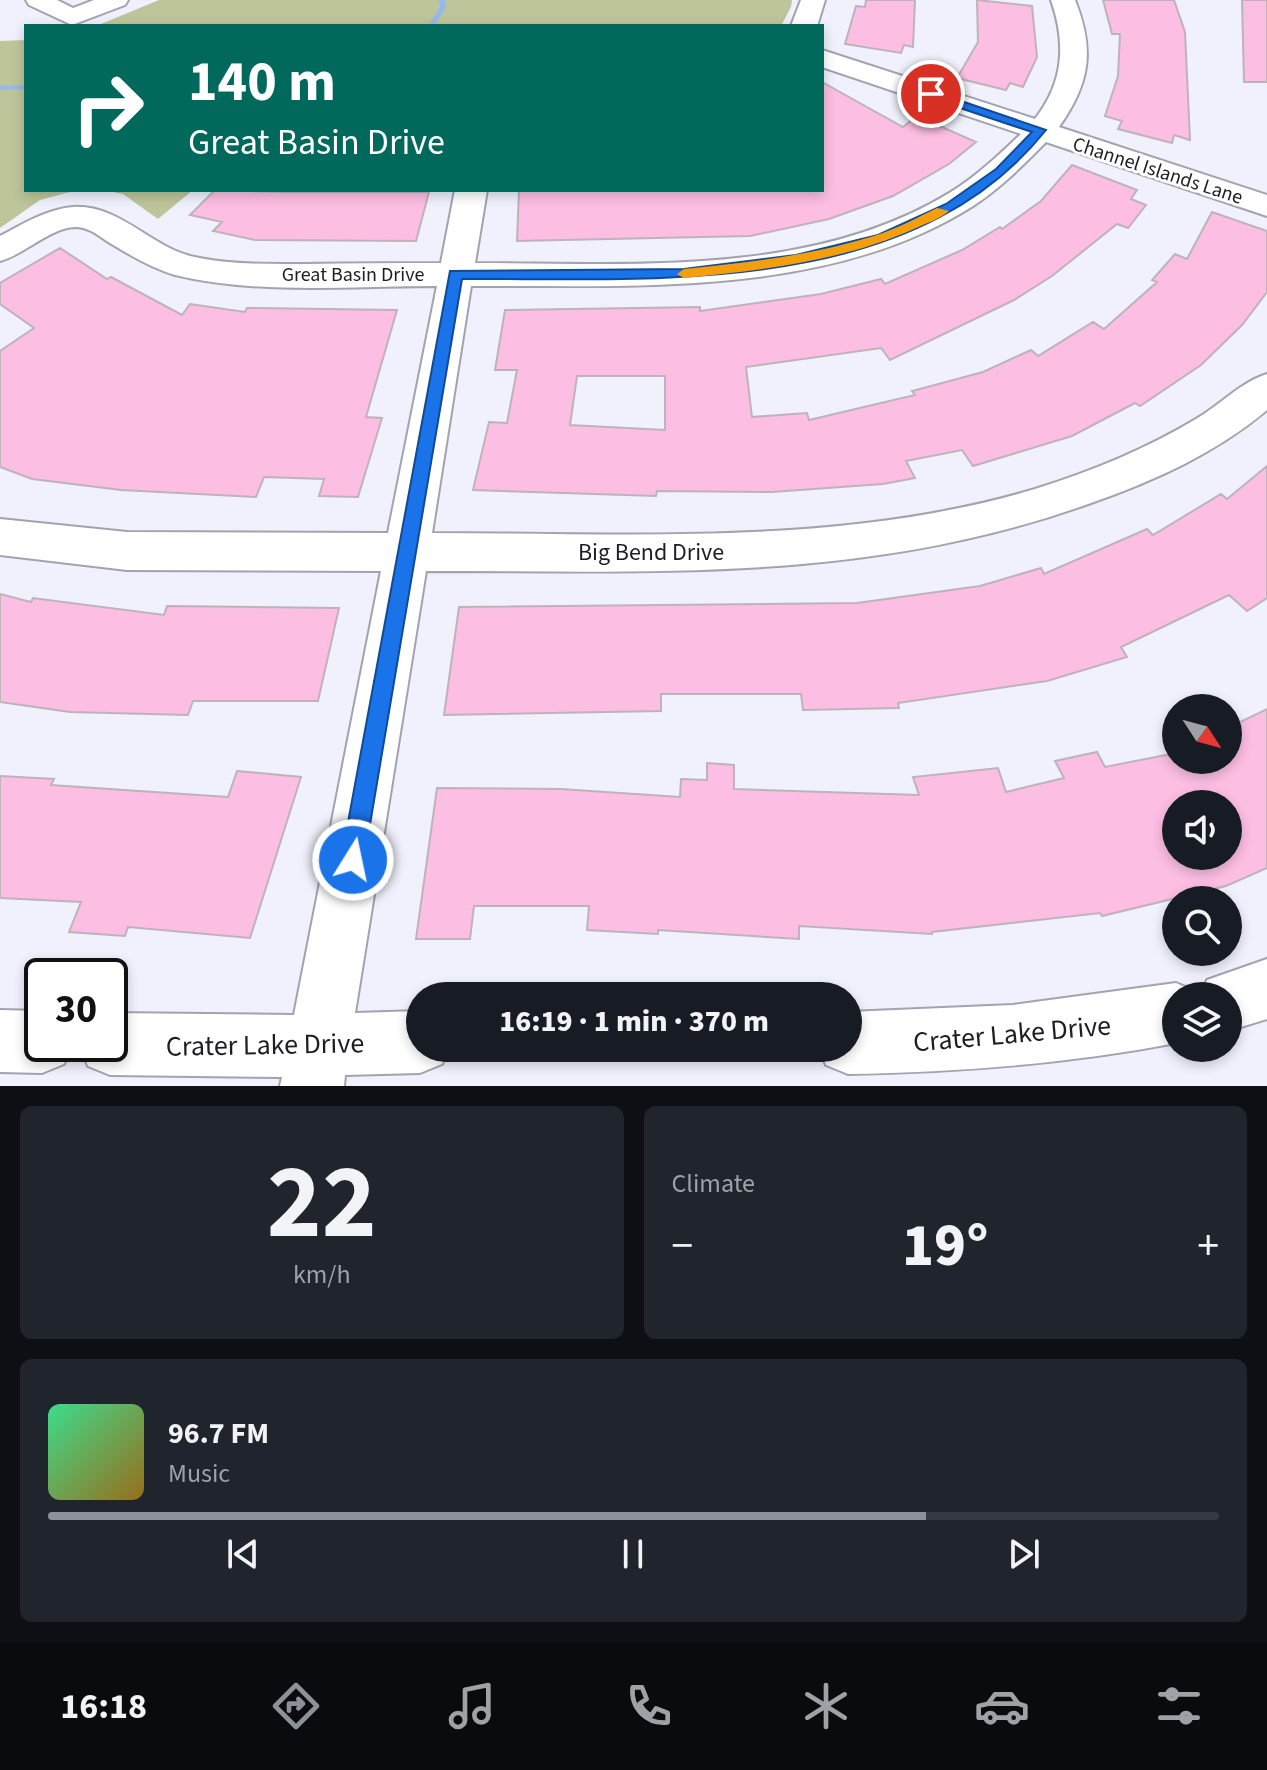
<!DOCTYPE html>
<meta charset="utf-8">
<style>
:root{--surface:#171b24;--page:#20242c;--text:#f1f3f6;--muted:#9ea1a6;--line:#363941;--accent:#8c9099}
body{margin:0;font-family:"Source Sans 3",sans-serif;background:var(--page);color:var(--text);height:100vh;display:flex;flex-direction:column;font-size:30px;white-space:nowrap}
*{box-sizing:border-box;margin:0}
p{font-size:26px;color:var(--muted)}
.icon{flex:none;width:44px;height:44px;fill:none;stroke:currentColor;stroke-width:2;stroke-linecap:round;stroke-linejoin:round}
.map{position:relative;height:1086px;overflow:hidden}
.drawer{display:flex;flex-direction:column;gap:20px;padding:20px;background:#0d0f14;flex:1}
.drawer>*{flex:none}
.guide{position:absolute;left:24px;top:24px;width:800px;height:168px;border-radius:0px;box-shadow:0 4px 12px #0003;background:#00695c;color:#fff;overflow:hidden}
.needle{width:52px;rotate:126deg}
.fabs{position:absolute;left:1162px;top:694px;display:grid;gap:16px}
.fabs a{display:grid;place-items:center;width:80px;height:80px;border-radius:50%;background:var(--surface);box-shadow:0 4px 12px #0003;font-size:40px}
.speed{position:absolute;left:24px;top:958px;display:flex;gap:16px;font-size:40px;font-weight:700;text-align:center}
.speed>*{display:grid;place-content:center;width:104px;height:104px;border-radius:50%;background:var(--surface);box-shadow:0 4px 12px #0003;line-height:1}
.speed .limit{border:4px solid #111;border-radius:12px;background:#fff;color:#111}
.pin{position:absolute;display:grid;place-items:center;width:68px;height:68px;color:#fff;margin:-34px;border:4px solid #fff;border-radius:50%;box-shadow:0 2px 8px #0007}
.me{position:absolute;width:88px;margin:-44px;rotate:10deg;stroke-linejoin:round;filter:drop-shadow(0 0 6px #0008)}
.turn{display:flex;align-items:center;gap:28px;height:168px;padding:0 32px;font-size:36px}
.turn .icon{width:104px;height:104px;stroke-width:2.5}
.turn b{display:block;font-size:56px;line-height:68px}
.big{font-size:60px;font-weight:800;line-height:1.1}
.drawer .tile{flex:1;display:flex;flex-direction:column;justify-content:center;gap:12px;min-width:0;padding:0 28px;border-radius:12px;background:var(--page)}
.drawer .dial{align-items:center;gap:0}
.dial b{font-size:104px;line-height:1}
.song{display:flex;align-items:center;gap:24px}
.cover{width:96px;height:96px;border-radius:12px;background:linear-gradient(135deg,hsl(150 70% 55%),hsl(40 70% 35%))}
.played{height:8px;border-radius:4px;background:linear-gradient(90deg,var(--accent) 75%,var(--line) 75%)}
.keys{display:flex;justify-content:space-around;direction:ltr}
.heat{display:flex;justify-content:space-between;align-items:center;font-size:44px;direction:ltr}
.drawer .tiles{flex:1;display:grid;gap:20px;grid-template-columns:1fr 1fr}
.tile:last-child{grid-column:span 2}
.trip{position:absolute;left:406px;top:982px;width:456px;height:80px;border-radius:40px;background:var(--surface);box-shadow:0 4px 12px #0003;font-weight:800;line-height:80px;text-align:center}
.dock{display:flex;height:128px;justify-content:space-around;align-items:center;background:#090b0e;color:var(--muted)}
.dock .icon{width:56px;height:56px}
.dock .on{color:var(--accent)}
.dock b{font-size:36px;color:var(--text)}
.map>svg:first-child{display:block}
.green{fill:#bec59b}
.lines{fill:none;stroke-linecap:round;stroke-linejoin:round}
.stream{fill:#97b8ed;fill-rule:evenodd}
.building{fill:#fcbee3;stroke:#beb3b9;stroke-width:2;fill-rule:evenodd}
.minor-casing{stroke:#a2a3ae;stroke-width:4}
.minor{fill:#fff;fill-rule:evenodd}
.route{fill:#1a73e8;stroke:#114b97;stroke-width:2}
.slow{fill:#f59e0b}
.labels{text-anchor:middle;stroke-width:6;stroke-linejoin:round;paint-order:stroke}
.far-street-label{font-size:20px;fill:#1e1e22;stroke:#fff}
.street-label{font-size:24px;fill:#1e1e22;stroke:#fff}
.near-street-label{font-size:28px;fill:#1e1e22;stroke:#fff}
</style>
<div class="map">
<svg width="1267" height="1086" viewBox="0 0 1267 1086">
<rect width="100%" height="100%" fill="#f0f1fc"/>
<path class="green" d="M159,0H792L791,7L781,26H96Z
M26,40V190H77L40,200L0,228V41Z
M103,190H193L158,219L123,194Z"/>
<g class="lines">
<path class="stream" d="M439,0H445L446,7L434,26H428L440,7Z
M26,85V89L0,90V86Z"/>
</g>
<path class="building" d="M866,0H915L913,47L904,45L901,53L845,44L856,6L865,7Z
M977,0L1032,6L1037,57L1023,87L1010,83L1006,90L957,78L978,42Z
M1103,0H1174L1185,32L1190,140L1174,135L1172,143L1118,129L1122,121L1105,116L1118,76L1120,34H1112Z
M1242,0H1267V82H1244Z
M822,82L903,127L917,116L976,142L949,164L893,196L829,219L750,236L517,241L519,190H822Z
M1072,165L1137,190L1131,199L1146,205L1128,228L1117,224L1052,276L1014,300L890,360L881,348L746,367L752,417L807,413L809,420L915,395L912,391L983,372L1031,350L1038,356L1093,322L1104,329L1157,282L1152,280L1175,254L1187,259L1212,212L1267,231V292L1242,325L1201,365L1140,406L1135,403L1072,436L973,466L962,450L906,461L915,478L883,484L772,492L657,491L656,496L473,490L489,422L507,423L517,370H495L505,310L700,307V311L821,294L881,279L885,284L962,250L1000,227L1002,229L1041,201ZM577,376H665V430L570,425Z
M215,190L284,192H429L416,241L255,240L213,231L222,222L190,215Z
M60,248L107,279L111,277L182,315L190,304L245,312L247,308L397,310L366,417L382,418L358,497L319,496L324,479L264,477L256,497L121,490L32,479L0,467V351L34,328L0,304V283Z
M1267,466V598L1247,611L1229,595L1121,647L1127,657L1047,681L898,703L899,708L803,710L801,694H661V711L444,715L459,607L857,603L980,586L1041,568L1044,574L1147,529L1153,535L1221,494L1227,499Z
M0,594L31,602L33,598L164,615L167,606L339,608L318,701H193L188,715L70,712L0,702Z
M1267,709V868L1226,886L1102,916L1100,913L932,932V934L799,926V939L658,930V934L587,930L589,906H474L470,939H416L437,788L561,789L680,797L681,779L707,780V763L734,765V789L919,795L913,777L998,768L1006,792L1064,778L1055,761L1097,752L1105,767L1176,753V760H1228V728ZM1176,804H1228V856H1176Z
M237,771L301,777L250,938L128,927L125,936L69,932L81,902L0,898V776L54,779L51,785L228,797Z"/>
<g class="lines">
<g class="minor-casing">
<path id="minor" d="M26,0H57L73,8L94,0H128L125,5L72,25L29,5Z
M801,0H825L817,26H791Z
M1051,0H1075C1095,50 1090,83 1059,127L1267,195V216L1046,142C1023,165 1001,188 973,206C828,298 636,285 471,286L432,533C632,533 841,547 1035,489C1090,472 1146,449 1196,419C1220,405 1241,382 1267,374V410C1216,453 1154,481 1091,503C870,583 657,571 426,571L355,1013L420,1011V1048H448L442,1064L420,1073L345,1075L344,1086H280L282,1077L110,1075L88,1066L79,1044H110V1013L294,1015L381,571L127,570L0,555V519L127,532L388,533L437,286C351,286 259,295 175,275C155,269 133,257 115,246C102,239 92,228 77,227C50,227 26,254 0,261V236C23,224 47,209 73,207C118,204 149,245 190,256C228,265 268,264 306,264C351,263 396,263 441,263L455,190H487L475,263C632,263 811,278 951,192C977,176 999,155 1021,134L822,67V50L1035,119C1064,82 1066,43 1051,0Z
M1267,959V1019L1228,1031V996H1200L1207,980Z
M1176,983L1197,992L1199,996H1176V1043C1067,1064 959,1072 848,1074L826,1065L819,1048H848V1012L1013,1005Z
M0,1010L42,1011V1044H72L64,1064L42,1073L0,1072Z"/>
</g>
<use href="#minor" class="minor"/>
</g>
<path class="route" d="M927,92H935L1046,130C911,299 656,278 462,279L364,860L361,868L353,871L345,868L341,860L450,271L684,269L796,255L878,235L946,204L996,169L1032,132L927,97Z"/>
<path class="slow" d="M937,208L949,211C940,219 927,223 916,228C844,261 762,270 684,278L677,274L684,269C748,263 813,255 874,236C896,229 917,218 937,208Z"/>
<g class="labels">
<g class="far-street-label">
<text transform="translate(1158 170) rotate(18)" y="7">Channel Islands Lane</text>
<text x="353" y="281">Great Basin Drive</text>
</g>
<g class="street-label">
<text x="651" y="560">Big Bend Drive</text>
</g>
<g class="near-street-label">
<text transform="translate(1012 1033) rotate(-5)" y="10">Crater Lake Drive</text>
<text transform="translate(265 1044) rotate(-1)" y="10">Crater Lake Drive</text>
</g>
</g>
</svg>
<div class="fabs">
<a><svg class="needle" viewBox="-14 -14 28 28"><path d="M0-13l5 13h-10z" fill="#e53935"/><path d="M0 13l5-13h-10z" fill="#9ea1a6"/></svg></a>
<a><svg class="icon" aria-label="sound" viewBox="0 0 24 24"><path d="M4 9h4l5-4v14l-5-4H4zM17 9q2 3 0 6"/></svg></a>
<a><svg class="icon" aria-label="search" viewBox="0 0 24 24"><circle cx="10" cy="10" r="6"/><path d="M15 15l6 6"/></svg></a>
<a><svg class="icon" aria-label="layers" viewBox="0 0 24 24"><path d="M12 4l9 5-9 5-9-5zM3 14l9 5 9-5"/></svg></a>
</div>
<div class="speed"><div class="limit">30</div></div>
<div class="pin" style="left:931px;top:94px;background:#d93025"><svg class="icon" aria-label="arrive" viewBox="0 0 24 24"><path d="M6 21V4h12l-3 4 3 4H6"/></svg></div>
<svg class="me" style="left:353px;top:860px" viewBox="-20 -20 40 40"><circle r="17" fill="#1a73e8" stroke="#fff" stroke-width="3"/><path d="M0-11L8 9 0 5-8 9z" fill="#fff"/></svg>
<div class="trip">16:19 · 1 min · 370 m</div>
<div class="guide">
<div class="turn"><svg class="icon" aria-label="right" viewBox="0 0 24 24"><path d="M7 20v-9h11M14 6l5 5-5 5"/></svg><div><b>140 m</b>Great Basin Drive</div></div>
</div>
</div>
<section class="drawer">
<div class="tiles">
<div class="tile dial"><b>22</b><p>km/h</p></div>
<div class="tile"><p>Climate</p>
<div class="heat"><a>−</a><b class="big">19°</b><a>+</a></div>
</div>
<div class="tile">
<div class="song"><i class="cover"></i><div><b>96.7 FM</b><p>Music</p></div></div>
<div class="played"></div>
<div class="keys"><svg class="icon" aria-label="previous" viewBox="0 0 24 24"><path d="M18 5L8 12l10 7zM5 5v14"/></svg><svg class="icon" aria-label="pause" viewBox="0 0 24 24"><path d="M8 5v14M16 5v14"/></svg><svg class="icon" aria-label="next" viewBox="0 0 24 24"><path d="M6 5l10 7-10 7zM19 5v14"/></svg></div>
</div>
</div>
</section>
<nav class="dock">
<b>16:18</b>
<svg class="icon on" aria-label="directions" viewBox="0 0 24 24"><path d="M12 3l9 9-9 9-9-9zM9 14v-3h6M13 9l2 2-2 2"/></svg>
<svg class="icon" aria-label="music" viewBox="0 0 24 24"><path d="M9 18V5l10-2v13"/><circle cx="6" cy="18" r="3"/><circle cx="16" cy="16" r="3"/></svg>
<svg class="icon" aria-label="phone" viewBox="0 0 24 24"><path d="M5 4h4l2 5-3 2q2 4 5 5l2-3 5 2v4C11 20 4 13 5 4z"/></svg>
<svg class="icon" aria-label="climate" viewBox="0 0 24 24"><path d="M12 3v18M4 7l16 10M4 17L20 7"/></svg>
<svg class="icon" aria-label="car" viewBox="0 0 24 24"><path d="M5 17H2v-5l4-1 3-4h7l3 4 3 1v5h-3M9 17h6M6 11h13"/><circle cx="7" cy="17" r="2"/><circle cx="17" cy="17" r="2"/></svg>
<svg class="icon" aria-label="filters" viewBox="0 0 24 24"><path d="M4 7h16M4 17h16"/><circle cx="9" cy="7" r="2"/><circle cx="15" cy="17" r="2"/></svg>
</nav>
